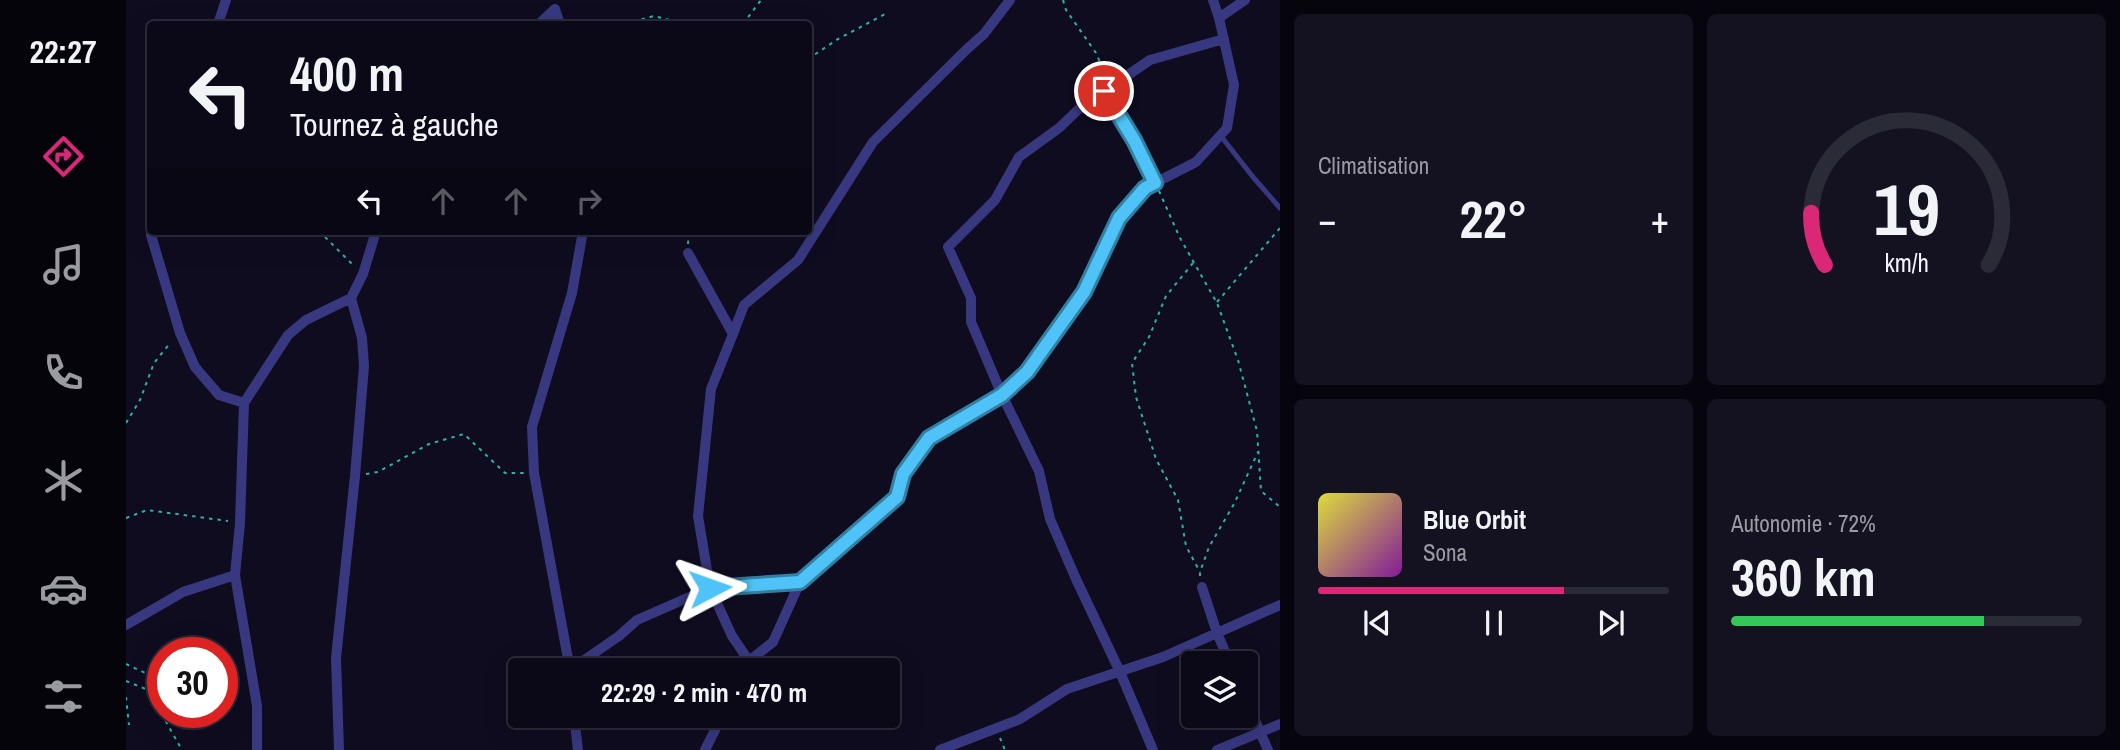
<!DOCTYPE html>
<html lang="fr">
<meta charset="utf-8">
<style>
:root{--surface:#0b0918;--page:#141221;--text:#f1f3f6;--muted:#9a9aa2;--line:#2b2a37;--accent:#db2777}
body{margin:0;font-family:"Archivo Narrow",sans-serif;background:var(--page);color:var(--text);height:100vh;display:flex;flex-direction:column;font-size:26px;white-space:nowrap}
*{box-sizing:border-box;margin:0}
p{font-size:23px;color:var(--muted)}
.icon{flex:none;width:38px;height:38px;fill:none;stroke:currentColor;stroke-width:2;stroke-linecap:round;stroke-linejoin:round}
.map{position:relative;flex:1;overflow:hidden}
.side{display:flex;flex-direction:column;gap:14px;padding:14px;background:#06050d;width:840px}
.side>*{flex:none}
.guide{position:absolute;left:21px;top:21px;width:665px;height:214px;border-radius:7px;box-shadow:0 7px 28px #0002,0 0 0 2px var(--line);background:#0b0918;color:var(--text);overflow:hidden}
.fabs{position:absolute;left:1055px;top:651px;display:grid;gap:14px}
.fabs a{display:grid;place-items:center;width:77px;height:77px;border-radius:7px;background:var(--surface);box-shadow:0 7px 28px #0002,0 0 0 2px var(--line);font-size:35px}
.speed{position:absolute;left:21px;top:637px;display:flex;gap:14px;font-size:35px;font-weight:700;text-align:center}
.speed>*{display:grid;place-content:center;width:91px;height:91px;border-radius:50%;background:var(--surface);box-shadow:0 7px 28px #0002,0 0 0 2px var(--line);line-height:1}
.speed .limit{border:10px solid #d22;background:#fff;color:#111}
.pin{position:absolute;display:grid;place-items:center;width:60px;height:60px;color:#fff;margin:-30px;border:4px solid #fff;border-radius:50%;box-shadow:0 2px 7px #0007}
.me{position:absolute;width:77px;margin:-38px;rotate:86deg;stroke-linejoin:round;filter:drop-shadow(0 0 5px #0008)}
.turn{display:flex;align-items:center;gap:24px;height:147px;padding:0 28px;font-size:32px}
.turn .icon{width:91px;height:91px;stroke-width:2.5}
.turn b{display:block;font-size:49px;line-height:60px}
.lanes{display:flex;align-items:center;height:66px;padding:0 28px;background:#0003;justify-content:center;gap:35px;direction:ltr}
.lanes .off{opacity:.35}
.big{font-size:52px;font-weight:700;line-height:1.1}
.side .widget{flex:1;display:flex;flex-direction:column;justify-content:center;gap:10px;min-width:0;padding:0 24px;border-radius:10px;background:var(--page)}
.side .dial{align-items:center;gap:0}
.dial svg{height:182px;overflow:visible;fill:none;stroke:var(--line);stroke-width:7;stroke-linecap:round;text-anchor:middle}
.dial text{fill:var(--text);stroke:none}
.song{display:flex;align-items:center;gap:21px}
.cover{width:84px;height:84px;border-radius:10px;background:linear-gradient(135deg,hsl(60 70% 55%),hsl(290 70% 35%))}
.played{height:7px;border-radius:4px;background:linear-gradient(90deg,var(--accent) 70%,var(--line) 70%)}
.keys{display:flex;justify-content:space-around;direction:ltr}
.heat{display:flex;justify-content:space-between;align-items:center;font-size:38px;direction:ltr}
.charge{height:10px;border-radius:5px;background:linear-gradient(90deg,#34c759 72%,var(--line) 0)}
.side .tiles{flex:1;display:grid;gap:14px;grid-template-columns:repeat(2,1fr)}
.trip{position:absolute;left:382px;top:658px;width:392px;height:70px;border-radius:7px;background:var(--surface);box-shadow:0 7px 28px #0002,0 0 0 2px var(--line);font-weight:700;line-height:70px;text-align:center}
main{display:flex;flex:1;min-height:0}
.tab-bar{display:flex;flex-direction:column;width:126px;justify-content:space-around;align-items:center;background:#04040a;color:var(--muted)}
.tab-bar .icon{width:49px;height:49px}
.tab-bar .selected{color:var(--accent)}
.tab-bar b{font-size:32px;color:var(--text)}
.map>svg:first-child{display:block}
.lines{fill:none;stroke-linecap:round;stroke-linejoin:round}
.path{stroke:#2cb2a3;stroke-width:2;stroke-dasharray:3.5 5;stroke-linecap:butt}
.lane{stroke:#37387f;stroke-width:5}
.street{stroke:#37387f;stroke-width:10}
.route-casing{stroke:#337fa1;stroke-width:18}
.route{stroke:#4fc3f7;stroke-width:12}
</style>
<main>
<nav class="tab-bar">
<b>22:27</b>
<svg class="icon selected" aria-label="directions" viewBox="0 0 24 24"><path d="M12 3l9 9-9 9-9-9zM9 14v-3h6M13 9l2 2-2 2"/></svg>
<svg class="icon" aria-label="music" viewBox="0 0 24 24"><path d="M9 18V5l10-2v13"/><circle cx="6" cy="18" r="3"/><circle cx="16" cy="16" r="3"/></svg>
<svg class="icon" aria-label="phone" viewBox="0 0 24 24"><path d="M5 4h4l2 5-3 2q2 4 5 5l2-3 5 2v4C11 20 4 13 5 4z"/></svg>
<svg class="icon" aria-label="climate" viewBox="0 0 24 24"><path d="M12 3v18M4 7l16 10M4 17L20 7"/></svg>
<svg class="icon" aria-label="car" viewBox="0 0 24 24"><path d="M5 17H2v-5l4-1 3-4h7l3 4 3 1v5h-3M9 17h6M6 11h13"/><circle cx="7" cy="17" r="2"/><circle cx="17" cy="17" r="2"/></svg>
<svg class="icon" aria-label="filters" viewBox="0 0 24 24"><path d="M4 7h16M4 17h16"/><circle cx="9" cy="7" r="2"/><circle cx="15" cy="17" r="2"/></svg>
</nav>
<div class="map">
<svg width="1154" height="750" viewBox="0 0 1154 750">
<rect width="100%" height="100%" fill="#0f0c20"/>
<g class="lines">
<path class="path" d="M937,0L940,10L970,53L981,78
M499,24L528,16L560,24
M617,24L635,0
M682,59L712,39L761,13
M1033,191L1054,238L1091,303L1112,360L1131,431L1135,491L1154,507
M193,231L227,265
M363,231L384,235
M562,244L563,231
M1067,263L1040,296L1023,337L1006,363L1010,397L1030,459L1052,500L1060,546L1074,572
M1091,302L1154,228
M0,423L14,400L28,363L45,342
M240,474L252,472L303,444L338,434L379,473H398
M0,518L21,510L102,521
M1074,576V572L1083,547L1108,504L1132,452
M0,664L32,679H37
M0,681L22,690L56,750
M0,697L3,725
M874,738L879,750"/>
<path class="lane" d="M978,91L1008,140L1029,183
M1094,135L1127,177L1154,208"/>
<path class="street" d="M1093,18L1119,0
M92,24L100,0
M413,24L429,9L434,24
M27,231L25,235L54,333L69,367L93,395L118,403
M562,253L607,334
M1076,587L1091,633L1104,663
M0,625L57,592L109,575
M623,661L606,636L584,588L572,516L585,389L607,334L618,305L672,260L747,142L841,49L858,34L884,0
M444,670L408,473L406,427L446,293L457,231
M444,670L493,636L511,620L584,588L674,582
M618,670L623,661L647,642L674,582L771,497L777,474L803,438L876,395L901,372L958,292L993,218L1019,188L1070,162L1101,128L1108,85L1093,18L1087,0
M1120,700L1142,750
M448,716L452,750
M131,750V706L109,575L114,523L118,403L162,335L180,320L225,298L237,274L250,231
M213,750L210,658L229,476L238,366L236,338L225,298
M579,750L596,716
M814,750L894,719L941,689L1037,657L1154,605
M1027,750L994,672L950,579L924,519L913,471L876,395L845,322V298L822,247L869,200L893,157L933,128L955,107L1024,60L1098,39
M1091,750L1154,724"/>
</g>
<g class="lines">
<g class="route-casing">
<path id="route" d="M584,588L674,582L771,497L777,474L803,438L876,395L901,372L958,292L993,218L1019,188L1029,183L1008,140L978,91"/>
</g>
<use href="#route" class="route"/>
</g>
</svg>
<div class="fabs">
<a><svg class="icon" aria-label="layers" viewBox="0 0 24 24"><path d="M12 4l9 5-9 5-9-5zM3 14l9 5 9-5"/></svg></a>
</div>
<div class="speed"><div class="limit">30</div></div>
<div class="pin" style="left:978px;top:91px;background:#d93025"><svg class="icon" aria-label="arrive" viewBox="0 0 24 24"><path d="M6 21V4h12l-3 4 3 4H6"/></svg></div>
<svg class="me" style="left:584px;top:588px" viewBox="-20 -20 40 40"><path d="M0-17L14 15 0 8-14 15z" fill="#4fc3f7" stroke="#fff" stroke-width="4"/></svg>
<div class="trip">22:29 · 2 min · 470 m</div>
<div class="guide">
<div class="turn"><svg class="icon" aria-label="left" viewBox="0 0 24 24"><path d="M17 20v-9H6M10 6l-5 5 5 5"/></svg><div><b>400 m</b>Tournez à gauche</div></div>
<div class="lanes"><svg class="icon" aria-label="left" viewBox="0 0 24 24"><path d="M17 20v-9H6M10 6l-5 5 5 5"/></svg><svg class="icon off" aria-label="ahead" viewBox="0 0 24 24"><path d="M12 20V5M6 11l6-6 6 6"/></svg><svg class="icon off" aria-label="ahead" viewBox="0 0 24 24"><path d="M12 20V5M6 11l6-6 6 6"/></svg><svg class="icon off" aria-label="right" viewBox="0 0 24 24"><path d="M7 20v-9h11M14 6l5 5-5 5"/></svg></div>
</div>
</div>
<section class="side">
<div class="tiles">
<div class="widget"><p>Climatisation</p>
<div class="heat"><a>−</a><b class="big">22°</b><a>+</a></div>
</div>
<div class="widget dial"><svg viewBox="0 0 100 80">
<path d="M14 69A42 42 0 1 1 86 69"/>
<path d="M14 69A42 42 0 0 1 8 46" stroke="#db2777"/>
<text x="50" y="56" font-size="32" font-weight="700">19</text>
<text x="50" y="72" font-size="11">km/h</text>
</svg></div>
<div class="widget">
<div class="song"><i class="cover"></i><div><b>Blue Orbit</b><p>Sona</p></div></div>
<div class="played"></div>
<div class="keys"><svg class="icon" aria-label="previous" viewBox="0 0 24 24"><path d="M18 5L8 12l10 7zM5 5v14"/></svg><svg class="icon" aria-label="pause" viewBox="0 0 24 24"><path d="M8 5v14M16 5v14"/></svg><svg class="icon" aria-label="next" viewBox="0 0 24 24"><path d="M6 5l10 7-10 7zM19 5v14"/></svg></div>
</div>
<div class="widget"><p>Autonomie · 72%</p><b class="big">360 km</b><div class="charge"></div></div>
</div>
</section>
</main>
